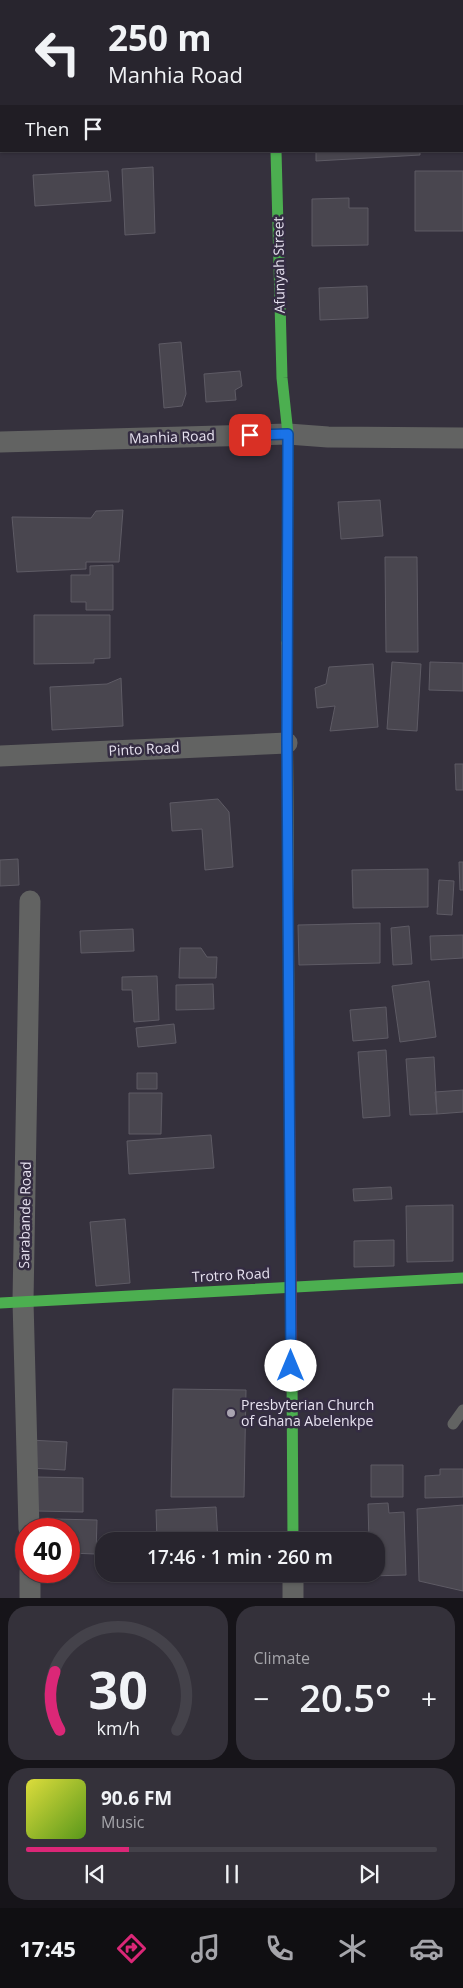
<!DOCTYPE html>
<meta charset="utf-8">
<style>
:root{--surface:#28252e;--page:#34313a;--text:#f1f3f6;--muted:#a5a5aa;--line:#44424a;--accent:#db2777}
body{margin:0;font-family:"Open Sans",sans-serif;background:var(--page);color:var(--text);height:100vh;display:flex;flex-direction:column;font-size:19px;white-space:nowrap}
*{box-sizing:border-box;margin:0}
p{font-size:16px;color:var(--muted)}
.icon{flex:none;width:28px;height:28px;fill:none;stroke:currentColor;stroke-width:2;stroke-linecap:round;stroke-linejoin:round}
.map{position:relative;height:1598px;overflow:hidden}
.drawer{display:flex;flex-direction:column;gap:8px;padding:8px;background:#161419;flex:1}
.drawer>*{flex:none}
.banner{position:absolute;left:0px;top:0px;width:464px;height:152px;box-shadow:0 1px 4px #0004,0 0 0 1px var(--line);background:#28252e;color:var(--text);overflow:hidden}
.speed{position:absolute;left:15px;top:1518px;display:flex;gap:10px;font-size:25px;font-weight:700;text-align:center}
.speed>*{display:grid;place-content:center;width:65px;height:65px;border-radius:50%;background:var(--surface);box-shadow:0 1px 4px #0004,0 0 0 1px var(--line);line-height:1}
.speed .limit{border:8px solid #d22;background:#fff;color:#111}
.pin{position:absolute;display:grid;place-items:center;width:42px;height:42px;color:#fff;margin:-21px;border-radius:10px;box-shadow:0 2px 8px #0006}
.me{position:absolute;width:55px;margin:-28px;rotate:0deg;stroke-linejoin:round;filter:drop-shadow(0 0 4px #0008)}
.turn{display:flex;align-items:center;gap:18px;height:105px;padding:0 25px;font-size:22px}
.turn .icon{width:65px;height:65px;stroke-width:2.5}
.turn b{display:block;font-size:35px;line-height:42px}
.then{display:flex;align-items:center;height:48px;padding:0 25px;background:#0003;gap:10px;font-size:19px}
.big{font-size:38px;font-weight:600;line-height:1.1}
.drawer .widget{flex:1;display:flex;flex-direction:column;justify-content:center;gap:8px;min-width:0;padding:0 18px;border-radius:20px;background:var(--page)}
.drawer .dial{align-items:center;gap:0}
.dial svg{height:130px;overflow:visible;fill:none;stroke:var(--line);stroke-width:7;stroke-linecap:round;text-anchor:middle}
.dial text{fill:var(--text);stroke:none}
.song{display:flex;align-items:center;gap:15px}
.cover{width:60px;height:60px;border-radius:8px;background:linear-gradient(135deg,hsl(60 70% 55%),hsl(90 70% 35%))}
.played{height:5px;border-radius:2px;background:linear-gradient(90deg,var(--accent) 25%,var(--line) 25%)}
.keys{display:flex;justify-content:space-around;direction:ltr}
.heat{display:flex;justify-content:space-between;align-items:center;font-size:28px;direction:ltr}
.drawer .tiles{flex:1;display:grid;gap:8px;grid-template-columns:1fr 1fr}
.widget:last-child{grid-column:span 2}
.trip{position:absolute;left:95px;top:1532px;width:290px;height:50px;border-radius:20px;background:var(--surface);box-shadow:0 1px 4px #0004,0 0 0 1px var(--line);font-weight:600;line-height:50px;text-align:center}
.menu{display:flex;height:80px;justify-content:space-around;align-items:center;background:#100f12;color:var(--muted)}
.menu .icon{width:35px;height:35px}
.menu .selected{color:var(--accent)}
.menu b{font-size:22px;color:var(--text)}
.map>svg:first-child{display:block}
.building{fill:#49464f;stroke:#5e5b65}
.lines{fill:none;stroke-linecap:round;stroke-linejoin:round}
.lane{stroke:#626362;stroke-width:11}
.street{stroke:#626362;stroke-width:21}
.fast{stroke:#4caf50;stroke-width:11}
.slow{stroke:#ffc107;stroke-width:11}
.jam{stroke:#c62828;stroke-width:11}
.route-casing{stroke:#114b97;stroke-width:12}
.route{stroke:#1a73e8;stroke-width:9}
.poi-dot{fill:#a9a4b1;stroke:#342c42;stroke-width:2}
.labels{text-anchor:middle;stroke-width:5;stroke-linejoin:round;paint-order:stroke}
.street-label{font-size:14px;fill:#e7e2f0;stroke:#342c42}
.poi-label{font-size:14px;fill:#e7e2f0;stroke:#342c42;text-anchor:start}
</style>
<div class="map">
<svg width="463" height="1598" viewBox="0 0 463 1598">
<rect width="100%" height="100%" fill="#35313d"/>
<path class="building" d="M1,63V134H0V64Z
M316,151H420V155L316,161Z
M153,167L155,233L125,235L122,169Z
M108,171L111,201L35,206L33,175Z
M415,171H463V231H415Z
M349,198V208H368V245L312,246V199Z
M367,286L368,318L320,320L319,288Z
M181,342L186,394L182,406L164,408L159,344Z
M240,371L242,386L235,390L236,400L206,402L204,374Z
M380,500L383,536L341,539L338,502Z
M123,510L119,562H86V569L17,572L12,517L91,518L96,511Z
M385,557H417L418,652H386Z
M113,565V610H86V602H71V575H90V566Z
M34,615H110V658L94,659V663L34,664Z
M392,662L421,664L417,731L387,729Z
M430,662L463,663V691L429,690Z
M373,664L378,727L330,731L335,706L317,708L315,688L326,684L329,667Z
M121,678L123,726L52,730L50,687L107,684Z
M455,764H463V790H456Z
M218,799L229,812L233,867L205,870L202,829L172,831L170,803Z
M18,859L19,885L0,886V860Z
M459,862H463V890H460Z
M428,869V907L353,908L352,870Z
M439,880L454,881L452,915L437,914Z
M380,923V963L299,965L298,925Z
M409,926L412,964L393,965L391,928Z
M133,929L134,951L81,953L80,931Z
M463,935V958L431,960L430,936Z
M180,948H201L207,957H217L216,978H179Z
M157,976L159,1020L134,1022L132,990H122V977Z
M429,981L436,1037L400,1042L392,986Z
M213,984L214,1009L176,1010V985Z
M386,1007L388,1038L353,1041L350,1010Z
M174,1024L176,1043L138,1047L136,1028Z
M386,1050L390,1116L363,1118L358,1052Z
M434,1057L437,1114L410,1115L406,1059Z
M137,1073H157V1089H137Z
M463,1090V1112L437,1114L435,1092Z
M129,1093H162L161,1134H129Z
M211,1135L214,1168L129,1174L127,1141Z
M391,1187L392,1199L354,1201L353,1189Z
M453,1205V1261L407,1262L406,1206Z
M125,1219L130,1283L96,1286L90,1222Z
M394,1240V1266L354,1267V1241Z
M173,1389L246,1390L244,1497H171Z
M30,1440L67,1442L65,1470L29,1468Z
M371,1465H403V1497H371Z
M440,1469H463V1497L425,1498V1476L440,1475Z
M37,1477L83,1478V1512L36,1511Z
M388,1503L389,1513L404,1512L406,1575L370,1576V1574H376V1541H369L368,1504Z
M463,1505V1591L419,1581L417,1509Z
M216,1507L218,1541H157L156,1510Z
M54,1519L97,1520L96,1554L69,1553V1529H54Z
M158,1574H219V1579L159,1582Z"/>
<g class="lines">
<path class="lane" d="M453,1424L463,1410"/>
<path class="street" d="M273,0V1
M0,442L288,434L328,437L463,438
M0,756L287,743
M29,1529L23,1301L30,901
M30,1571V1598
M293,1574V1598"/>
<path class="fast" d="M276,151L282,378L288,434L287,643
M0,1303L463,1278
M292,1374L293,1541"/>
<path class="slow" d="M287,643L289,1051"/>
<path class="jam" d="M289,1051L292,1374"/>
</g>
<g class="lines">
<g class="route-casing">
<path id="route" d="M250,435L288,434L287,742L291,1366"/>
</g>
<use href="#route" class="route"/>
</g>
<circle class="poi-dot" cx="231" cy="1413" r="5"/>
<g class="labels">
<g class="street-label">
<text transform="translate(279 265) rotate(-91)" y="5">Afunyah Street</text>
<text transform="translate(172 437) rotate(-2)" y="5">Manhia Road</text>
<text transform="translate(144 749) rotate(-3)" y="5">Pinto Road</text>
<text transform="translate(25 1215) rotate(-89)" y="5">Sarabande Road</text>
<text transform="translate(231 1275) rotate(-3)" y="5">Trotro Road</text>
</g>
<g class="poi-label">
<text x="241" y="1410">Presbyterian Church<tspan x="241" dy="16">of Ghana Abelenkpe</tspan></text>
</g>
</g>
</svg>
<div class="speed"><div class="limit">40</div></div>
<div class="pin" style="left:250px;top:435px;background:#d93025"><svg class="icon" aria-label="arrive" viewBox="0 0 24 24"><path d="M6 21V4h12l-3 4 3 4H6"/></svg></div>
<svg class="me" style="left:291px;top:1366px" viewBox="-20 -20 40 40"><circle r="19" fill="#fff"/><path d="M0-13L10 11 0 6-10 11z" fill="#1a73e8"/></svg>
<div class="trip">17:46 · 1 min · 260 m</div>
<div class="banner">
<div class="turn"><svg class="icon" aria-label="left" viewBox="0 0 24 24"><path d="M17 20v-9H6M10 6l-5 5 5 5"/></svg><div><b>250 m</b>Manhia Road</div></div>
<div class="then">Then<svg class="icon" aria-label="arrive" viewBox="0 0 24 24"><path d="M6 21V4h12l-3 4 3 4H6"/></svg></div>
</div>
</div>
<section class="drawer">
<div class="tiles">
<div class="widget dial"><svg viewBox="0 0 100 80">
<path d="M14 69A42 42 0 1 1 86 69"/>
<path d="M14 69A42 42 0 0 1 11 33" stroke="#db2777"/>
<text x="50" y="56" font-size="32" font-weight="700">30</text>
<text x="50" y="72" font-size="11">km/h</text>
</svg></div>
<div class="widget"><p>Climate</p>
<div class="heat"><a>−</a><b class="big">20.5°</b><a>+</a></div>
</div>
<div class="widget">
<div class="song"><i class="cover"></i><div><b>90.6 FM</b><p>Music</p></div></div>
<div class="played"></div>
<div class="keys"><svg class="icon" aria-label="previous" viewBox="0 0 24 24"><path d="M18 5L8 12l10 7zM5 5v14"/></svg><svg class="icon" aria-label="pause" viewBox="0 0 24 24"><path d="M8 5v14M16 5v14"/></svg><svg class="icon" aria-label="next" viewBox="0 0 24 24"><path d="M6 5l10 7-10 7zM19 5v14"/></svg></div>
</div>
</div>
</section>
<nav class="menu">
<b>17:45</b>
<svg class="icon selected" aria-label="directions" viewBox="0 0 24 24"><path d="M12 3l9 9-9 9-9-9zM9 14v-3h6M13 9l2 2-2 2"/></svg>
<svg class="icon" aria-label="music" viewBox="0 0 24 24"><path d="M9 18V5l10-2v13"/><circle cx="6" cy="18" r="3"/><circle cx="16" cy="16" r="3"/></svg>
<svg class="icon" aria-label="phone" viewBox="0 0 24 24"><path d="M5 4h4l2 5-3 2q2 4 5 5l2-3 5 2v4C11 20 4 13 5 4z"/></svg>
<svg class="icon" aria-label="climate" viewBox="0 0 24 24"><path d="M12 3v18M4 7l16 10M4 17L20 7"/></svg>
<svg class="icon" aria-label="car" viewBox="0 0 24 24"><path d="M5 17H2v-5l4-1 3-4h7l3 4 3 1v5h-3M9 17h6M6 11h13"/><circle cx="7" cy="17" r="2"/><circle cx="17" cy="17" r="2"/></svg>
</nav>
